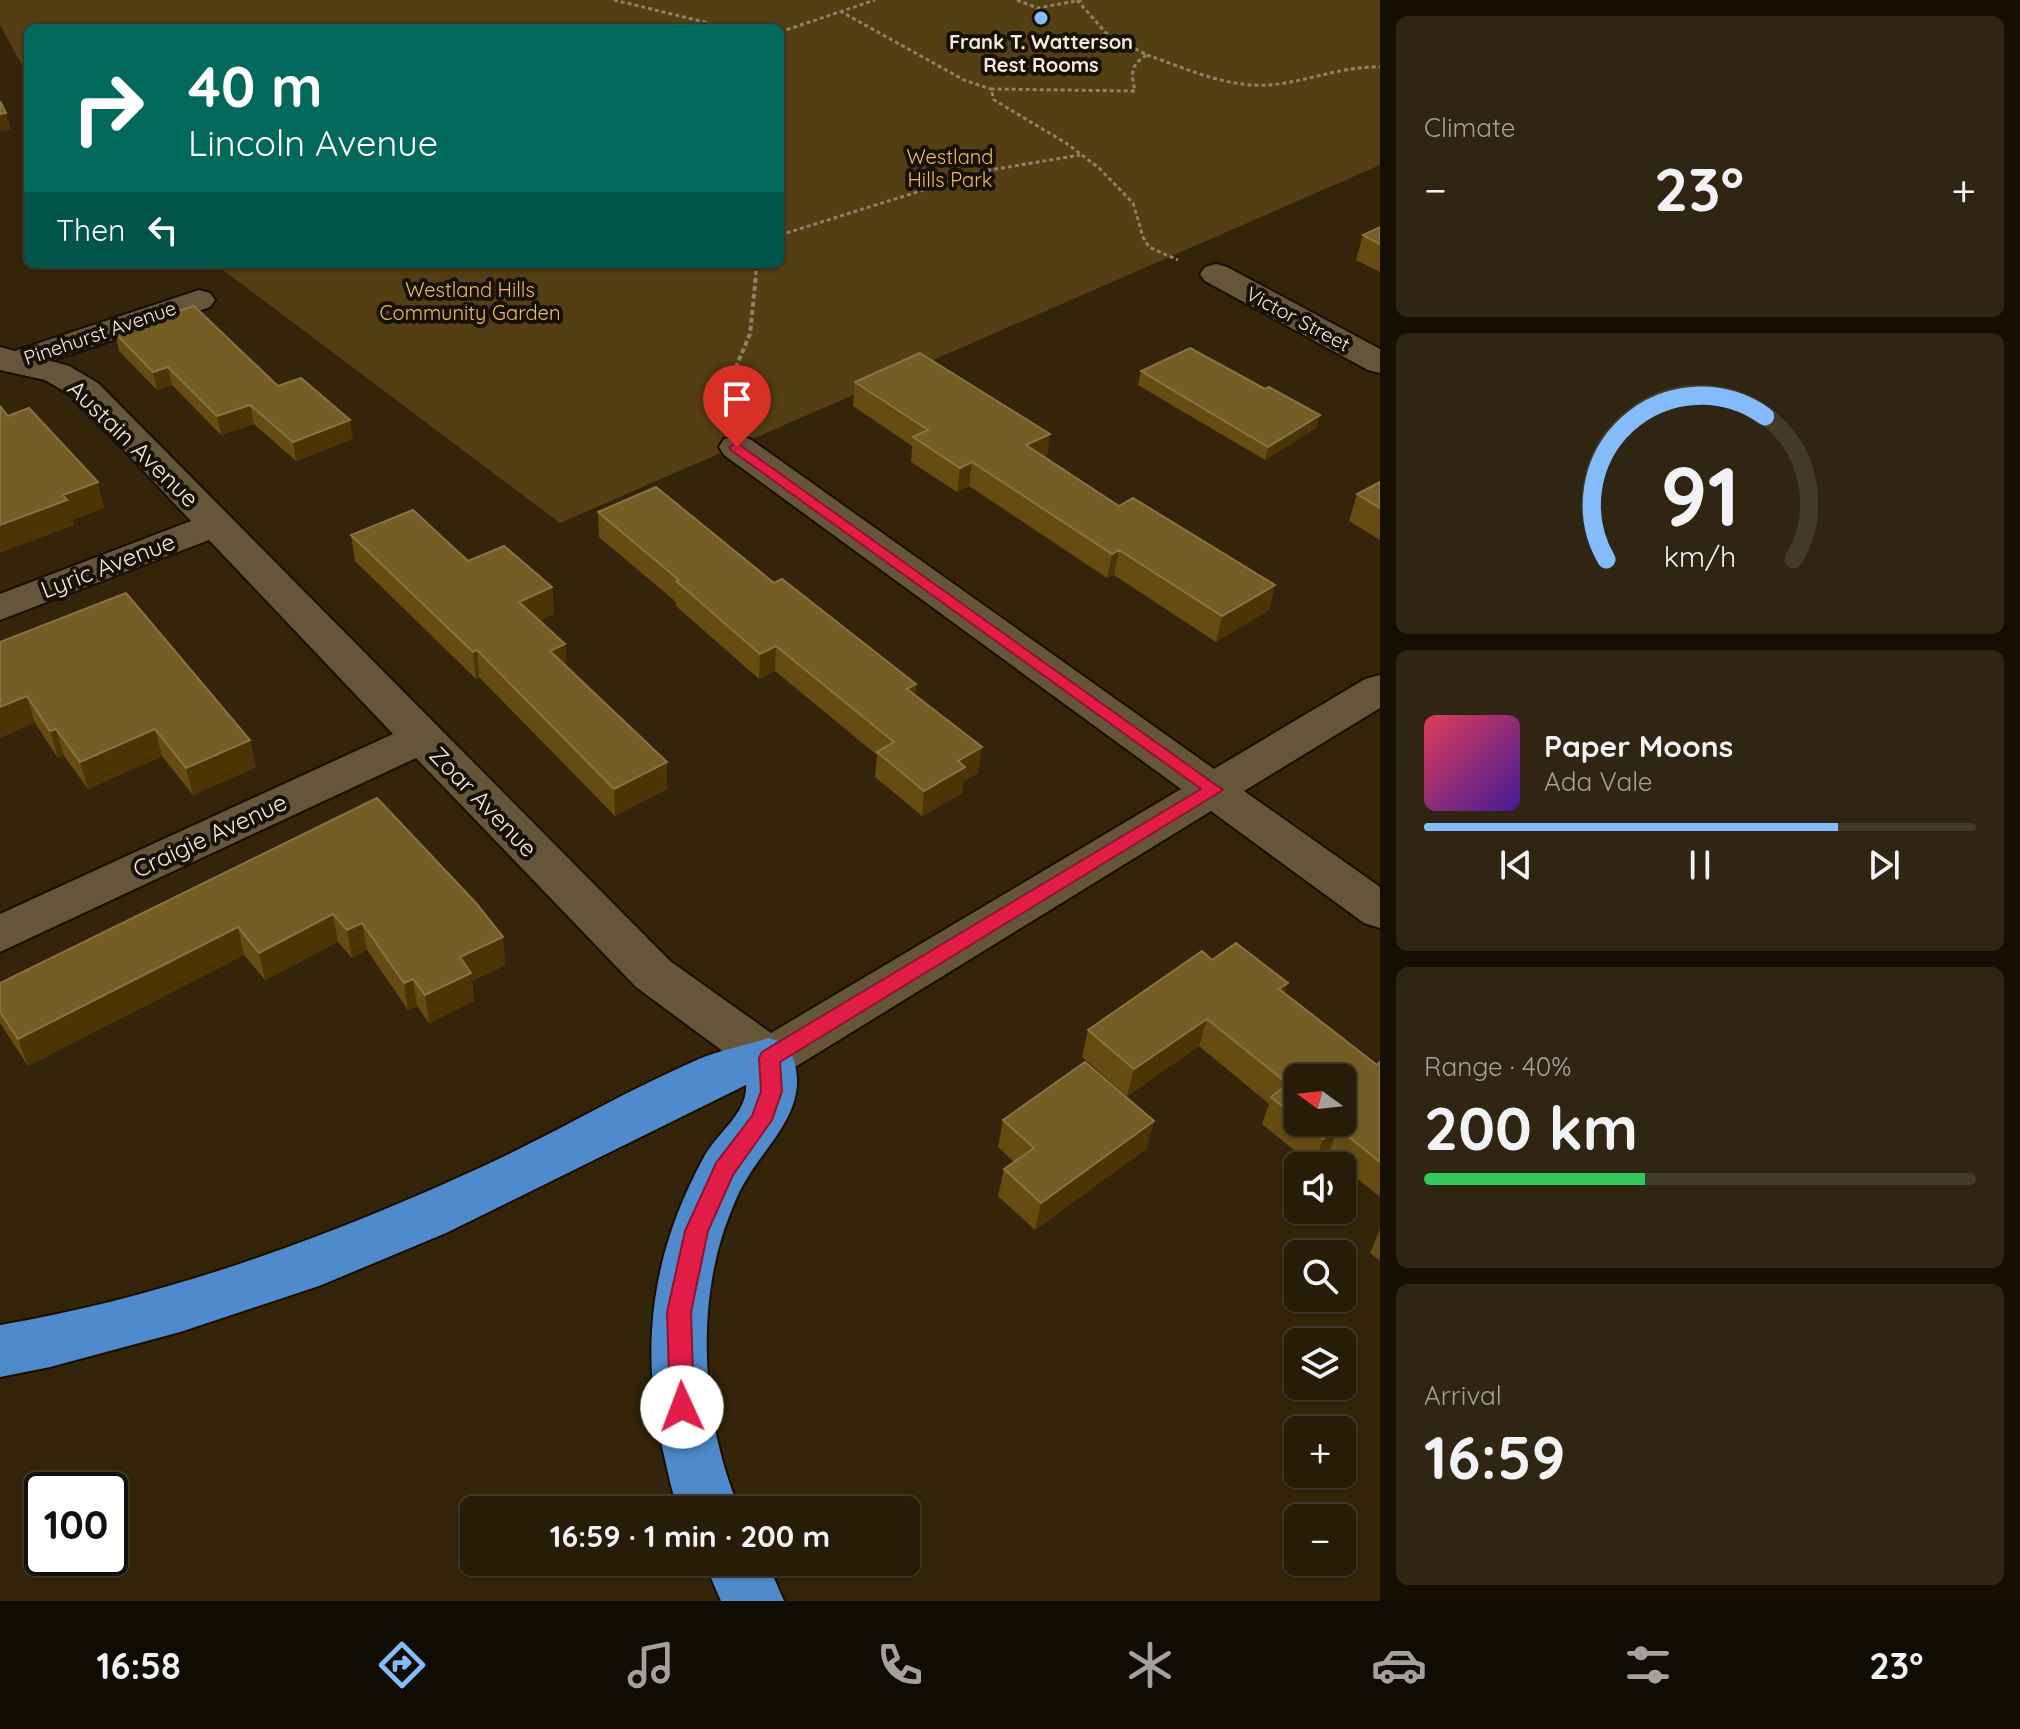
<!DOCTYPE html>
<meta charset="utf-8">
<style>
:root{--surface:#271c08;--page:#2f2512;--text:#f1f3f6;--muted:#a4a19c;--line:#433a29;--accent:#84bcfb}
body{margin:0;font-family:Quicksand,sans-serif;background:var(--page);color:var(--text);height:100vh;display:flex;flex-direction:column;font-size:30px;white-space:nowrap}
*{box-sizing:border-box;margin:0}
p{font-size:26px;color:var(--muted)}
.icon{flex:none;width:44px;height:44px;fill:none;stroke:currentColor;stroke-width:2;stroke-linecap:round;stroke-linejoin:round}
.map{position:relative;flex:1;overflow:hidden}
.drawer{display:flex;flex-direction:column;gap:16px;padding:16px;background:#150f04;width:640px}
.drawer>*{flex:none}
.top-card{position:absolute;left:24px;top:24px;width:760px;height:244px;border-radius:12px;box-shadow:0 2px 6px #0004,0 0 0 2px var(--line);background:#00695c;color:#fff;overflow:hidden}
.needle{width:52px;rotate:285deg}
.fabs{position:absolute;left:1284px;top:1064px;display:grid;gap:16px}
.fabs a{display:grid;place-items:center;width:72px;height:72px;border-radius:12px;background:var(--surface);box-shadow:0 2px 6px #0004,0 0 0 2px var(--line);font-size:40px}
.speed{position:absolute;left:24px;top:1472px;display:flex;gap:16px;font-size:40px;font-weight:700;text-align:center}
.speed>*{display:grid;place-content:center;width:104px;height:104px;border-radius:50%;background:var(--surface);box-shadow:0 2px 6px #0004,0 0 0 2px var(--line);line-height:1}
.speed .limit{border:4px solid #111;border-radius:12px;background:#fff;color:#111}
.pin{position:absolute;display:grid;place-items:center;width:68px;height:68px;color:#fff;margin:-82px -34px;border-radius:50% 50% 50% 0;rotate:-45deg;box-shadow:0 0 8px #0007}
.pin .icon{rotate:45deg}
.me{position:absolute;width:88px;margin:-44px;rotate:358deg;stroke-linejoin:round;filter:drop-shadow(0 0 6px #0008)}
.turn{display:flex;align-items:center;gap:28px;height:168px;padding:0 32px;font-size:36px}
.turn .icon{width:104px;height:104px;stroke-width:2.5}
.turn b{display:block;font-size:56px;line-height:68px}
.then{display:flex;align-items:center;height:76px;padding:0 32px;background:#0003;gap:16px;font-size:30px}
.big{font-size:60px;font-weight:700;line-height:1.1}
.drawer .tile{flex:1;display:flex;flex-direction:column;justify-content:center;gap:12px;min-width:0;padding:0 28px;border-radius:12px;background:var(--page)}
.drawer .dial{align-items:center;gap:0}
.dial svg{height:208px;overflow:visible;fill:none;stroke:var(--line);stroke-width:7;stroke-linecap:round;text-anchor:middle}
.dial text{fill:var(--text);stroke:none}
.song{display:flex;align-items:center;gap:24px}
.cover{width:96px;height:96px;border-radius:12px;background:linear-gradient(135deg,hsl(350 70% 55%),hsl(260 70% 35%))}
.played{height:8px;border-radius:4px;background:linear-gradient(90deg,var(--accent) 75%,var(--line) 75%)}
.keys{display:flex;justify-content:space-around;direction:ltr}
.heat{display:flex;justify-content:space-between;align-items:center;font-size:44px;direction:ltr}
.charge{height:12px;border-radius:6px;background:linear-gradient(90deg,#34c759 40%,var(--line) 0)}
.trip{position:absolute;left:460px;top:1496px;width:460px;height:80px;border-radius:12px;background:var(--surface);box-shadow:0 2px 6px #0004,0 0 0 2px var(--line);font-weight:700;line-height:80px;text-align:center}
.tab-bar{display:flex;height:128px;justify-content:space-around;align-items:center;background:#100b03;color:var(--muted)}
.tab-bar .icon{width:56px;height:56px}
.tab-bar .on{color:var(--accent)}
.tab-bar b{font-size:36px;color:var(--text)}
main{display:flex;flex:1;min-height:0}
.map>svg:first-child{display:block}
.green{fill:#543e13}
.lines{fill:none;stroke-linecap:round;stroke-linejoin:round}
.minor-casing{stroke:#1b0e00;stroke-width:4}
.highway-casing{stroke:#1b0e00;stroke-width:4}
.path-far1{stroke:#8d816b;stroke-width:3;stroke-dasharray:4 3;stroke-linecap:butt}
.path{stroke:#8d816b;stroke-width:4;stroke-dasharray:5 3;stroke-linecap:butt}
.minor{fill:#65563a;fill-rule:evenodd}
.highway{fill:#4f8acc;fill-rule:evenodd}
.wall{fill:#664c10;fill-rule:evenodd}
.shaded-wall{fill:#4b3505}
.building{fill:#755d26;stroke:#897342;stroke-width:2}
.route{fill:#e11d48;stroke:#92132f;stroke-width:2}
.poi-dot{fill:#84bcfb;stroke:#161005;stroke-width:3}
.labels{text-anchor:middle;stroke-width:8;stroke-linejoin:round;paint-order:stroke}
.far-poi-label{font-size:20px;font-weight:bold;fill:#f4ebdb;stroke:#161005}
.far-park-label{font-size:20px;fill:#f2bd5a;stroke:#161005}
.far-street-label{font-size:20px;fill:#f4ebdb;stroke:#161005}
.street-label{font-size:24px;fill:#f4ebdb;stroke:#161005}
</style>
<main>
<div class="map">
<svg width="1380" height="1601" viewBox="0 0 1380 1601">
<rect width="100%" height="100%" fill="#34250a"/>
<path class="green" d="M0,0H1380V165L560,523L215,264H780V28H28V76L0,25Z"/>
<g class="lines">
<g class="minor-casing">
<path id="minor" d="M1216,264L1227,267L1380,349V373L1368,370L1205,281L1200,274L1205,267Z
M199,290L210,293L215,300L210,307L51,361L69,366L98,383L670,961L771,1033L1181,789L724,455L719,447L724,439L737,436L750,439L1214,769L1365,679L1380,675V708L1244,791L1380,887V928L1364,923L1211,811L787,1072L769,1078L751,1072L636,987L416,758L0,952V914L393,734L209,540L0,620V594L191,521L74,397L45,380L0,370V347L15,351Z"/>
</g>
<g class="highway-casing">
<path id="highway" d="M769,1038L787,1044C817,1101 773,1135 746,1180C737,1194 730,1214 724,1230C695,1318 704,1426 740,1510H679C671,1491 668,1471 663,1451C639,1346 652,1252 704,1157C716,1134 748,1113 746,1085L446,1233L319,1286L180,1332L50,1367L0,1377V1325C170,1296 332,1236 488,1164C559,1131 627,1090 699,1059C721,1050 746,1045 769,1038Z
M704,1562H767L784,1601H721Z"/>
</g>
<path class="path-far1" d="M614,0L729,28
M1017,0L1037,8L1082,0
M1077,0L1106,33L1147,55C1130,65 1131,73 1135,91L991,89L994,100L1066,143L1099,168L1133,203L1143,237L1149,247L1178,260
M840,11L964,80L991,89
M780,32L875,0
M1147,55C1185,68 1227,88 1269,85C1307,82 1341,66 1380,67
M780,235L984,171L1080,155
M756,264V277"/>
<path class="path" d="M717,412L750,334L756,275"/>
<use href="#minor" class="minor"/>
<use href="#highway" class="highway"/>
</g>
<path class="wall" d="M1380,227V272L1356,260L1363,235Z
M115,333L278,386L353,439L296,461L254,424L221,435L172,385L157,390L119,351Z
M1141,371L1265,389L1316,428L1265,460L1138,385Z
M855,382L1047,458L1119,506L1275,585L1269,610L1216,642L1114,575L1107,578L969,486L957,492L911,462L912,446L853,406Z
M1380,482V540L1349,521L1357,494Z
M598,512L774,583L916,684L915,695L978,773L963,781L962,793L922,816L875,777L877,755L775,671L759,679L676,606V602L599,537Z
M351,535L468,561L552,587L554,614L539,621L565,644L566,667L667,762V789L615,816L479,677L476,679L355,561Z
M0,642L256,767L193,795L162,756L88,789L64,756L58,758L35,723Z
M377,798L503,937L505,965L472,981L474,1001L429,1023L417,1006L408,1010L367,950L352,958L338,942L265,980L244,955L28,1066L0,1023V983Z
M1212,960L1284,993L1377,1065L1380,1062V1197L1328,1155L1313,1166L1262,1124L1269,1104L1199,1046L1127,1096L1082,1057L1088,1030ZM1298,1078L1342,1122H1298Z
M1003,1120L1147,1148L1035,1230L998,1196L1004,1169L1014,1162L998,1147Z
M1380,1229V1261L1370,1253Z"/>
<path class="shaded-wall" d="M6,113L11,129L0,131V114Z
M168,367L172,385L157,390L153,372Z
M250,405L254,424L221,435L217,416Z
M1320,415L1316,428L1265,460L1268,447Z
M350,420L353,439L296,461L293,442Z
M1050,434L1047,458L1026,445Z
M972,462L969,486L957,492L960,468Z
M98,482L104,508L73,520L74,525L0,553V525L63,495Z
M1119,550L1114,575L1107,578L1112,554Z
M1275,585L1269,610L1216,642L1222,616Z
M552,587L554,614L521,629L519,602Z
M565,644L567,671L550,651Z
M776,646L775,671L759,679L760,654Z
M477,650L479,677L476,679L473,652Z
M916,684L914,710L907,689Z
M27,696L35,723L0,738V707Z
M56,729L64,756L58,758L50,731Z
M155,729L162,756L88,789L80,762Z
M250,740L256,767L193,795L186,768Z
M982,747L978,773L963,781L962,793L922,816L924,791L958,761Z
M667,762V789L615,816L614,789Z
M333,914L338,942L265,980L259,953Z
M362,923L367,950L352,958L347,930Z
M238,927L244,955L28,1066L18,1039Z
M503,937L505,965L472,981L474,1001L429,1023L425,995L460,957Z
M413,979L417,1006L408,1010L404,983Z
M1288,983L1279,1010V989Z
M1207,1019L1199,1046L1127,1096L1134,1069Z
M1154,1121L1147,1148L1035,1230L1041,1203Z
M1338,1128L1328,1155L1313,1166L1323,1139Z"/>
<path class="building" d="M0,101L6,113L0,114Z
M1380,227V244L1363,235Z
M194,306L278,386L301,378L350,420L293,442L250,405L217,416L168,367L153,372L115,333Z
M1190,348L1265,389L1269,387L1320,415L1268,447L1141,371Z
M920,353L1050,434L1026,445L1119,506L1133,498L1275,585L1222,616L1119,550L1112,554L972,462L960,468L913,437L928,430L855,382Z
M0,406L8,416L29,408L98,482L63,495L67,500L0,525Z
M1380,482V508L1357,494Z
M656,487L774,583L782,579L916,684L907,689L982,747L958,761L965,767L924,791L877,752L894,742L776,646L760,654L676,581L679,580L598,512Z
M413,510L468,561L504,546L552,587L519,602L565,644L550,651L667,762L614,789L477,650L473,652L351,535Z
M126,593L250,740L186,768L155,729L80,762L56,729L50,731L27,696L0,707V642Z
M377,798L476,903L503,937L460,957L471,973L425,995L413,979L404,983L362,923L347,930L333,914L259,953L238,927L18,1039L0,1012V983Z
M1236,943L1288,983L1279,989L1377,1065L1380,1062V1162L1338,1128L1323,1139L1302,1122H1342V1078H1298V1119L1271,1097L1288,1084L1207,1019L1134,1069L1088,1030L1202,951L1212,960Z
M1085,1062L1154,1121L1041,1203L1004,1169L1034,1148L1003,1120Z"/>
<path class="route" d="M737,443L1223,790L780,1062L782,1091L772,1120L733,1175L708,1231L691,1312L694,1407L691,1414L682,1418L674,1414L670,1407L667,1312L685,1231L716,1163L752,1116L761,1091L759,1058L762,1052L1201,789L731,450L729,447Z"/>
<circle class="poi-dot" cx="1041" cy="18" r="8"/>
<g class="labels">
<g class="far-poi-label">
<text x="1041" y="49">Frank T. Watterson<tspan x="1041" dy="23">Rest Rooms</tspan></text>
</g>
<g class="far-park-label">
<text x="950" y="164">Westland<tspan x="950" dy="23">Hills Park</tspan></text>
<text x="470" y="297">Westland Hills<tspan x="470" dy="23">Community Garden</tspan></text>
</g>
<g class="far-street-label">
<text transform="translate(1298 319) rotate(28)" y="7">Victor Street</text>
<text transform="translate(100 333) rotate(-19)" y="7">Pinehurst Avenue</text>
</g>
<g class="street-label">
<text transform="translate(133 444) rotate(44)" y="8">Austain Avenue</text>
<text transform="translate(108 566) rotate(-21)" y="8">Lyric Avenue</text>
<text transform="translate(483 802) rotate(46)" y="8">Zoar Avenue</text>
<text transform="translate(210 836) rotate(-25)" y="8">Craigie Avenue</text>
</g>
</g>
</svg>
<div class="fabs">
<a><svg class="needle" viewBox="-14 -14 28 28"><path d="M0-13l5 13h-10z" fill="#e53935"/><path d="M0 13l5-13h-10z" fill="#a4a19c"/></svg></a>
<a><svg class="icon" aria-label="sound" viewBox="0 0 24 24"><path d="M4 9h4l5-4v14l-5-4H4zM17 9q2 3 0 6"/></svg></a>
<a><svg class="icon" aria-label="search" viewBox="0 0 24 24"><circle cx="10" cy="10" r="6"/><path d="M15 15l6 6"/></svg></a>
<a><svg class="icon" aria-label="layers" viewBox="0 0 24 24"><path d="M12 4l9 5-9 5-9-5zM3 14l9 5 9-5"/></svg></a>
<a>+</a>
<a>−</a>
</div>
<div class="speed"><div class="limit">100</div></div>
<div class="pin" style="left:737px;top:447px;background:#d93025"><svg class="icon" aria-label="arrive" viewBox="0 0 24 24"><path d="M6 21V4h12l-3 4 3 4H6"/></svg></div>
<svg class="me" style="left:682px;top:1407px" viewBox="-20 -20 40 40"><circle r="19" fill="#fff"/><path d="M0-13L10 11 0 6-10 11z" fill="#e11d48"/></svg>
<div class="trip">16:59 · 1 min · 200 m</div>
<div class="top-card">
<div class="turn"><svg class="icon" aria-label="right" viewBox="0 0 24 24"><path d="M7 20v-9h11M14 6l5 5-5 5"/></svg><div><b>40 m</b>Lincoln Avenue</div></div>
<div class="then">Then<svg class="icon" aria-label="left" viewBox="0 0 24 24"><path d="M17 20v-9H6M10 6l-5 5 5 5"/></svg></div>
</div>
</div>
<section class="drawer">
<div class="tile"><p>Climate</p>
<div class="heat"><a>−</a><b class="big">23°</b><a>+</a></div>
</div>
<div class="tile dial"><svg viewBox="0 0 100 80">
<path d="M14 69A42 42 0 1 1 86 69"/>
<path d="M14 69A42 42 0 0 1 75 14" stroke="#84bcfb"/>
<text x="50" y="56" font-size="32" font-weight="700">91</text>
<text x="50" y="72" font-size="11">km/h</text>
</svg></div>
<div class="tile">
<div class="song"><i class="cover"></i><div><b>Paper Moons</b><p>Ada Vale</p></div></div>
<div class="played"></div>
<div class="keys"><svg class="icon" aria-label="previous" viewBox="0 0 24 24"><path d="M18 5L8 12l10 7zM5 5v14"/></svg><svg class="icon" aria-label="pause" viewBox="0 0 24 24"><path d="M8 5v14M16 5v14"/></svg><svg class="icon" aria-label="next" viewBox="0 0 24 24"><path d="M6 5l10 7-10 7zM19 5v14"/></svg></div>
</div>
<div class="tile"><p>Range · 40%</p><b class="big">200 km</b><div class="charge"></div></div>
<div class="tile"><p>Arrival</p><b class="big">16:59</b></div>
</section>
</main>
<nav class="tab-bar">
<b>16:58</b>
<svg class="icon on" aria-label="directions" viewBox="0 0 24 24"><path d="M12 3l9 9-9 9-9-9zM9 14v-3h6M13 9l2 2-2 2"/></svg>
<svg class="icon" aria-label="music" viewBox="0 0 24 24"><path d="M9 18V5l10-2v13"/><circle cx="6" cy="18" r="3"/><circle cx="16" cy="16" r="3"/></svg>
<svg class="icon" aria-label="phone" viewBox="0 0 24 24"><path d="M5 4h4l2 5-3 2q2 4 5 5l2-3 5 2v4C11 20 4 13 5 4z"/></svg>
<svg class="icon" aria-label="climate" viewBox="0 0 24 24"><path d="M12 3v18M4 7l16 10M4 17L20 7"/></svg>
<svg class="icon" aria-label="car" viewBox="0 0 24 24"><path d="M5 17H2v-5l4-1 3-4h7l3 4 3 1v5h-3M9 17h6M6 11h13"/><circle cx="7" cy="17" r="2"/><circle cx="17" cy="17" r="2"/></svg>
<svg class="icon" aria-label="filters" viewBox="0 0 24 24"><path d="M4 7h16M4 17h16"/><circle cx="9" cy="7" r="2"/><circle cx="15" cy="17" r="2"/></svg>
<b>23°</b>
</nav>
